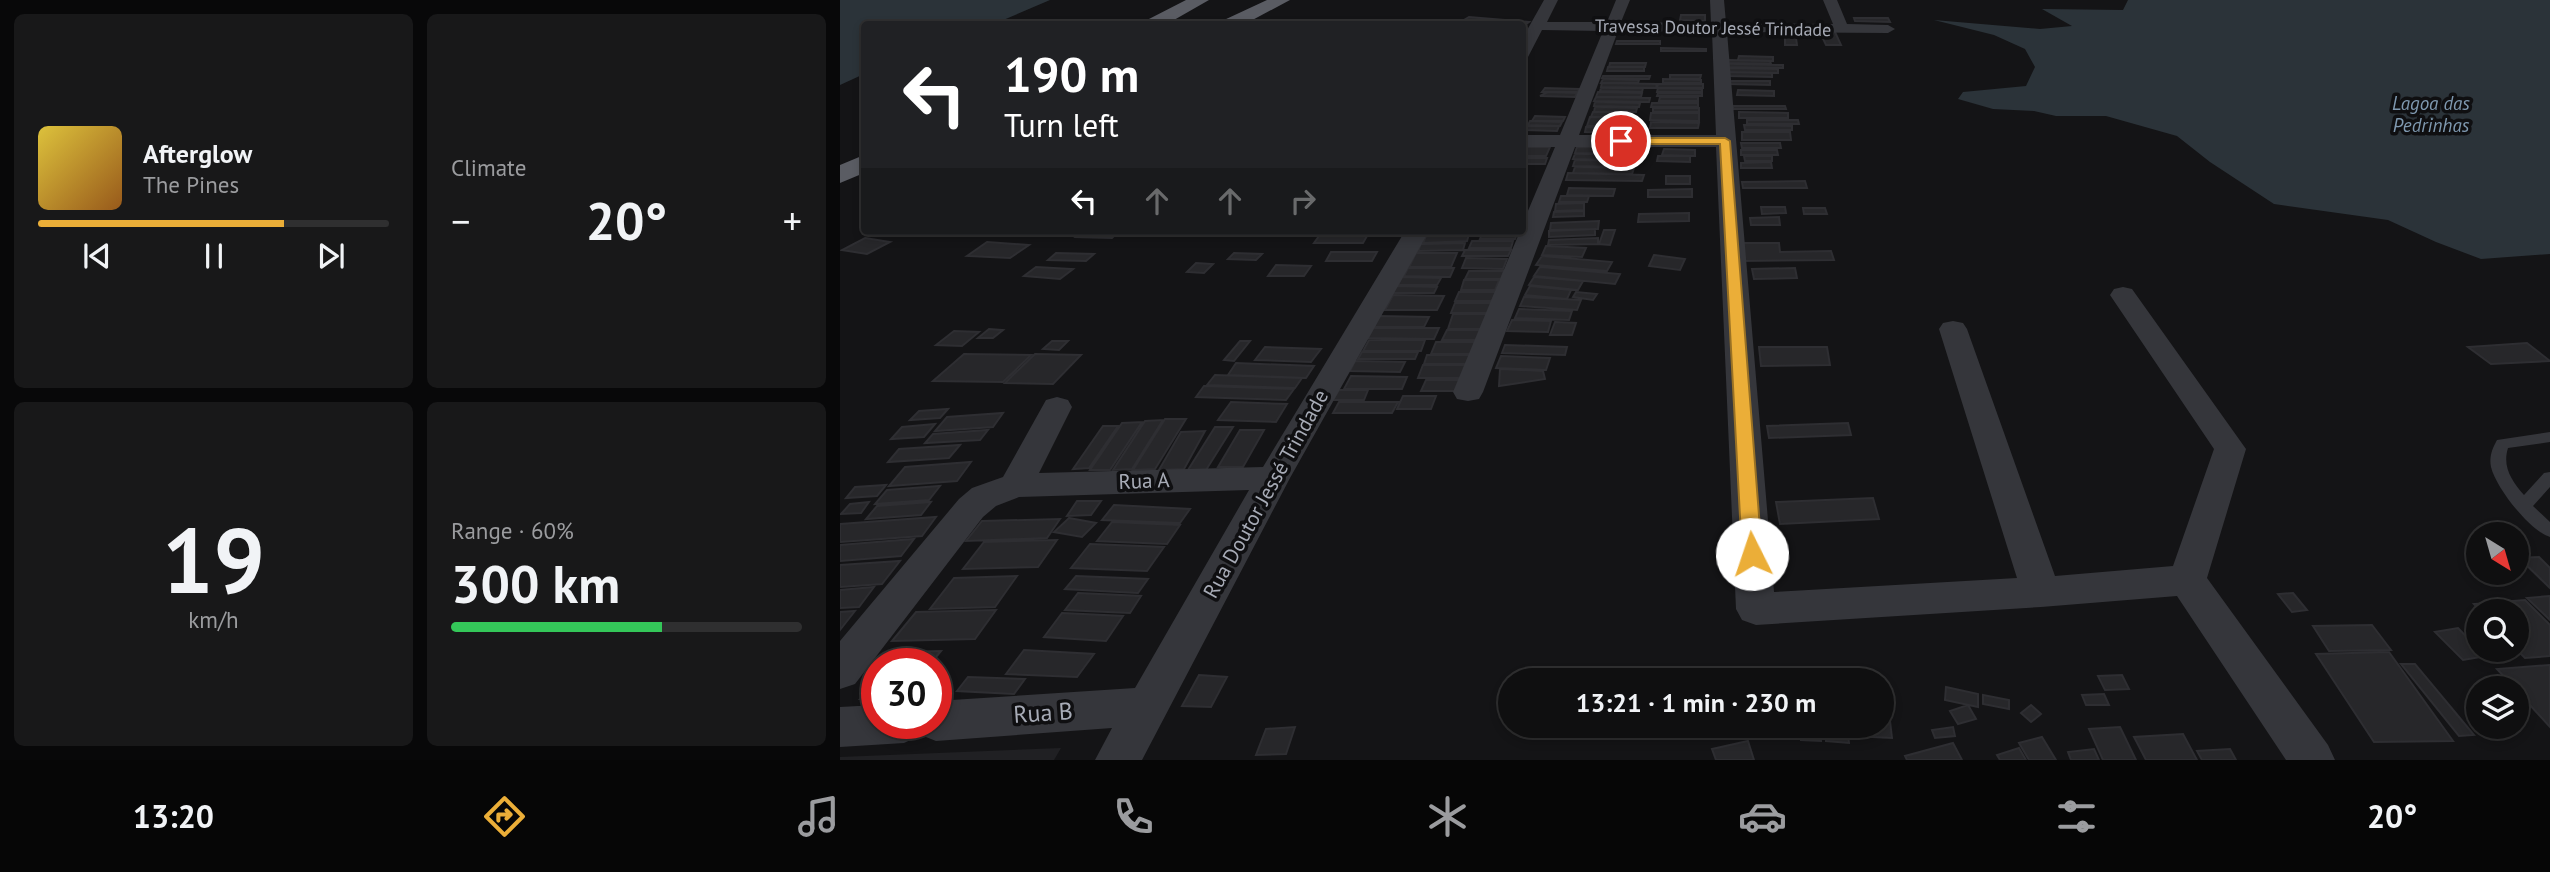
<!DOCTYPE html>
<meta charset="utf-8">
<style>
:root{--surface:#0f0f10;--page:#181819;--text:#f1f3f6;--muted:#9b9c9f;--line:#2f2f30;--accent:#ebae38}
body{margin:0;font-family:"PT Sans",sans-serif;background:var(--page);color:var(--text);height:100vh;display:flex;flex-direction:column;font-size:26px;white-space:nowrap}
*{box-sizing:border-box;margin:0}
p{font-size:23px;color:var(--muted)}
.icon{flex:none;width:38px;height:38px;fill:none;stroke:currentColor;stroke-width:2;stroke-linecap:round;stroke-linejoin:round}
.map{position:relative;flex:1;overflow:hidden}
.details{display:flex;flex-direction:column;gap:14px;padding:14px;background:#080809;width:840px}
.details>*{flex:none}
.hud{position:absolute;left:21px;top:21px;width:665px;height:214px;border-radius:7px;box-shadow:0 4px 10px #0003,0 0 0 2px var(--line);background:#202124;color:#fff;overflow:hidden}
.needle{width:46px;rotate:143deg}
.controls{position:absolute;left:1626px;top:522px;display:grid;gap:14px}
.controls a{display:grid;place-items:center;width:63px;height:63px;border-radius:50%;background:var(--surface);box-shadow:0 4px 10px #0003,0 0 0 2px var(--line);font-size:35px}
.speed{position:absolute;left:21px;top:648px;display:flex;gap:14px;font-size:35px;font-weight:700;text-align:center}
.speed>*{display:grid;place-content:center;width:91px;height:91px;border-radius:50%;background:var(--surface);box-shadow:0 4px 10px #0003,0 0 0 2px var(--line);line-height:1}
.speed .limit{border:10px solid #d22;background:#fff;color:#111}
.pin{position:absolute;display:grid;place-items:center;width:60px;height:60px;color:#fff;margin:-30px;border:4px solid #fff;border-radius:50%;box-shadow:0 2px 7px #0007}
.me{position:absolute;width:77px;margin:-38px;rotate:356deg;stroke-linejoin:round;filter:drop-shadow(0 0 5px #0008)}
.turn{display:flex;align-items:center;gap:24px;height:147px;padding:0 28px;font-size:32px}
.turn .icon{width:91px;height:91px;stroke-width:2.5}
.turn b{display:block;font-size:49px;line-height:60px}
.lanes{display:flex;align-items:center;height:66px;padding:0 28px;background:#0003;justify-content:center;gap:35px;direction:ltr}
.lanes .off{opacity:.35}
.big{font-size:52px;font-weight:700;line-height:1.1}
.details .card{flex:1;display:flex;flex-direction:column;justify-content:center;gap:10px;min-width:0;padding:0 24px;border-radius:10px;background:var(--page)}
.details .dial{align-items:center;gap:0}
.dial b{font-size:91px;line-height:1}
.song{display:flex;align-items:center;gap:21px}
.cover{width:84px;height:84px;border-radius:10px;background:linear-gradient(135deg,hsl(50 70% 55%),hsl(30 70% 35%))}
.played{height:7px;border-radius:4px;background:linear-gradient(90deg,var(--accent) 70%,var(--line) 70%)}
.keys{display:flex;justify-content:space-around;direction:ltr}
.heat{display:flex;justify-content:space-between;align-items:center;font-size:38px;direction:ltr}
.charge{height:10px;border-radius:5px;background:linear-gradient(90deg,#34c759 60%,var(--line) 0)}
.details .tiles{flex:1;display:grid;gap:14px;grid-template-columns:repeat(2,1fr)}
.trip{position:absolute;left:658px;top:668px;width:396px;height:70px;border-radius:35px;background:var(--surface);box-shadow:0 4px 10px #0003,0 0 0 2px var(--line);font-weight:700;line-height:70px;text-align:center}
.menu{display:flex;height:112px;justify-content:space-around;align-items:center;background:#060606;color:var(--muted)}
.menu .icon{width:49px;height:49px}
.menu .selected{color:var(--accent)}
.menu b{font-size:32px;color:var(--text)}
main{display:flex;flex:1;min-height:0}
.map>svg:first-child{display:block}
.built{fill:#202023}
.water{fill:#2b3339}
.building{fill:#27272a;stroke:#2e2e32;stroke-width:2}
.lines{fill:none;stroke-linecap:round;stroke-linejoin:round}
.service{fill:#35363b;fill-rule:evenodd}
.minor{fill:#35363b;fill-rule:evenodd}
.trunk{fill:#5a5c63;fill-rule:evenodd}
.route{fill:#ebae38;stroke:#997124;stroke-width:2}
.labels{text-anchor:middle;stroke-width:7;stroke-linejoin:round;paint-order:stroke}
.far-street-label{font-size:18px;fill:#a7abb6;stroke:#0f0f11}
.far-water-label{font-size:19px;font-style:italic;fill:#7f99b0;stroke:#0f0f11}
.street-label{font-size:21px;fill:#a7abb6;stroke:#0f0f11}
.near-street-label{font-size:24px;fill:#a7abb6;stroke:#0f0f11}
</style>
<main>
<section class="details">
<div class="tiles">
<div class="card">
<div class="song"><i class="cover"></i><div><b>Afterglow</b><p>The Pines</p></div></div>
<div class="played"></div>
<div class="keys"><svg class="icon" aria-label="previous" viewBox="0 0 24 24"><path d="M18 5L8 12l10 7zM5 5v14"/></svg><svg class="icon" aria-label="pause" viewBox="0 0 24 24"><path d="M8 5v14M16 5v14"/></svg><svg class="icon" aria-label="next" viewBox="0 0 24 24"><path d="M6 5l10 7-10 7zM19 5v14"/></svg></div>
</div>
<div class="card"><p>Climate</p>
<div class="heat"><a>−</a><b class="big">20°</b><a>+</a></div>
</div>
<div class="card dial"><b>19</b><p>km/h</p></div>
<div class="card"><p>Range · 60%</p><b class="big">300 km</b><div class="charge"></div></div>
</div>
</section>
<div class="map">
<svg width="1710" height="760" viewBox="0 0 1710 760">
<rect width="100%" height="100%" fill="#141416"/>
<path class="built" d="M221,748L214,760H0V757Z"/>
<path class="water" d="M0,0H210L154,24H24V74L0,85Z
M1288,0H1710V254L1641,259L1596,242L1548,220L1434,204L1370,162L1337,136L1266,116H1216L1194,111L1153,109L1118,99L1123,92L1186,86L1195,67L1185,49L1154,35L1094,20L1200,29L1232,26L1202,9L1283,10Z"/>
<path class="building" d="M841,15H865V21L840,20Z
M629,17L689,22L682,27V24L619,23Z
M1014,18H1048L1050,22L1015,21Z
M945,31H955L957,45H945Z
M980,32H995L1001,45H986Z
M777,41H820V44H776Z
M821,48L866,49V51H821Z
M899,56L933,57V61L898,60Z
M888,60L930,61L931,64L887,63Z
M770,63H806L805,67H769Z
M887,64L943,65V68L887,67Z
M768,67H804V71H767Z
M887,68L938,69V73L887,72Z
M888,72L932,73V77L888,76Z
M830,75H861L860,79H830Z
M763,76H810L809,79L762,78Z
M763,79L799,80L798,83H761Z
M823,79L861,80V83H823Z
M888,81H930V85L888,84Z
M762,83L817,84L816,88L761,87Z
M818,84H863V88H817Z
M705,88L739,89L738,92H702Z
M761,88H803L802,92L760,91Z
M818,88L862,89V92H817Z
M898,90L934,91V96L897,95Z
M708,92L737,93L735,97L700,96Z
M758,92L802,93L801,97H756Z
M818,93H862V96H817Z
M756,97L810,98L809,102L754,101Z
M820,97H858V101H819Z
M755,102L800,103L799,107L754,106Z
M812,103H858V107H811Z
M893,106H945L946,109H893Z
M755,107L797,108L796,112H754Z
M813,108H859V112H813Z
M753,112H788L787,117H751Z
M899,112L948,113V118H899Z
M811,113H859V121L810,120Z
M695,116L725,117L723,121H692Z
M750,117L790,118L788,126H747Z
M907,120H958L959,124H907Z
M690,121L722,122L720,126L688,125Z
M811,122L859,123L858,128H810Z
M904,125L952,126V130H905Z
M686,126H719L717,131L684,130Z
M746,127L787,128L786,133L745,132Z
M902,132H950L951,140H902Z
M901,143H940L941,148H902Z
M682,147H710L706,156H682Z
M737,147L786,148L784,154L735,153Z
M824,149L855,150V156L822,155Z
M901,150H937L938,155H901Z
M735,154H772L771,160L733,159Z
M818,156H850V162L817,161Z
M904,156H932V161H905Z
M682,158H707L705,164H682Z
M735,160L787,161L785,167L733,166Z
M931,162L932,168H901V163Z
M735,167L794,168L792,174L733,173Z
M728,173L804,175L802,181L726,180Z
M826,176H850V184H826Z
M965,181L967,188H903L902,182Z
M729,188L775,189L773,196L727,195Z
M852,189V197H808V190Z
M721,196H749L747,202H719Z
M744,203V210L715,211L716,204Z
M921,207H945L946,213L922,214Z
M963,208H985L987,214H964Z
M744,211V216L713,217L714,212Z
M849,213V221L798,222L799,214Z
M939,217L940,225H911L910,218Z
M759,221L758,229L710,230L711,223Z
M755,229V235L709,237V231Z
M764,230H775L770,245L759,244Z
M244,231H279L272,238L236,237Z
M629,234L627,241L583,243L586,236Z
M642,234H677L675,239H640Z
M479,236H527L523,243H474Z
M25,238L50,242L27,254L2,250Z
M758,238V244L708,245L709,240Z
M632,241H673L671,248H629Z
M147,242L189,245L170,258L127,256Z
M625,243L623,250L578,251L581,244Z
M899,243H939L940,252L991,251L994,260L900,261Z
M706,246L746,248L742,257L702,255Z
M625,250H671L668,256H622Z
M491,252H537L532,261H486Z
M216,253L254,254L246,261L208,260Z
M394,253L422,254L416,260L388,259Z
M576,253H617L611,267H569Z
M814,255L845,259L840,270L809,266Z
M702,256L772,262L767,271L696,265Z
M626,258L667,259L663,269L622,268Z
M356,263L373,264L364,273L347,272Z
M436,265L471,266L464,276H428Z
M196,267L233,269L220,279L184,276Z
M700,267L780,274L775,284L694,276Z
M568,268H614L610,277L564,276Z
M955,268L957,278L914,279L912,269Z
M629,271H664L661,279H625Z
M562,277L601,278L597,285H558Z
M694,277L743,281L738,290L689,285Z
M624,280H659L655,290H621Z
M556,286L597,287L594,293H552Z
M690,286L731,290L727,299L685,295Z
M619,292H656L652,301H615Z
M736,292L757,294L753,300L733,297Z
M553,295L604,296L597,310H545Z
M684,297L741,300L737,310L680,306Z
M615,303H652L648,313H611Z
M679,309L732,311L729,320L675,318Z
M613,314H650L645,329H608Z
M539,316L589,317L584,327H534Z
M672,320L711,321L708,332L667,331Z
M715,322L736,323L732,335H710Z
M533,328H599L594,339L528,338Z
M149,329L163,330L153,338H138Z
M607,330H643L639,340H602Z
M114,331L139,332L122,346L96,345Z
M529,340H585L581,351H523Z
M212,341H228L219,350L203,349Z
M400,341H410L394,361L384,360Z
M596,342H638L634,354H591Z
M1687,343L1710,361L1651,364L1628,347Z
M665,345L727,347L725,355L662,353Z
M425,347L481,349L471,362L415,360Z
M919,347H987L990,365L921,366Z
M522,352H578L575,359H518Z
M124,354L191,355L163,382L93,381Z
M195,354L241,355L213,384L165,383Z
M587,355H633L630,364H584Z
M661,356L710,358L706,370L656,368Z
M515,361L565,362L560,372L510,371Z
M396,363L474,366L466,378L388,375Z
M583,365H629L624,378H578Z
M660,369L703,371L705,379L659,386Z
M375,375L462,378L455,388L367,385Z
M511,376L567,377L562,389H504Z
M586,380H624L621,391H581Z
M364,386L454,389L446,400L356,397Z
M499,390H528L524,400H493Z
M563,396H596L591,409H557Z
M391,402L447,404L436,422L378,420Z
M499,402H558L552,413H493Z
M108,409L100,418L70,420L79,411Z
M163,413L153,427L95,431L107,417Z
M325,419H346L315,469L293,470Z
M323,420L292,469L273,470L305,421Z
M302,422L270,470H250L282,423Z
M1008,423L1011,435L929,438L927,426Z
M95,424L84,437L51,439L62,427Z
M263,426H278L249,468L233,469Z
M375,427H393L366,470H348Z
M148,430L140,440L85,443L93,434Z
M400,430H424L403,467H378Z
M365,431L344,469L319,470L341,432Z
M120,445L109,458L48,462L59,449Z
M131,462L117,481L49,486L65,467Z
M46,485L37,496L6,498L15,487Z
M100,486L89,500L35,504L47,490Z
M1033,498L1039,519L940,524L936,502Z
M237,501H261L251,515L227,516Z
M29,502L21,513L1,514L10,504Z
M91,502L81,515L26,519L37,506Z
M274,505L350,509L340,523L262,520Z
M96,517L82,536L0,542V524Z
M229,518L256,523L242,537L214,532Z
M220,519L207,538L126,541L142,521Z
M272,522L340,525L327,544L257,541Z
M74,539L61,556L0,561V545Z
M217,540L198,567L123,569L144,542Z
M250,544L324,547L307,571L231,568Z
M1699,557L1710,568V588L1679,558Z
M60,561L42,584L0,587V565Z
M177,576L155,607L90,609L114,578Z
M236,576L308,579L298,593L225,589Z
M34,587L19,607L0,608V590Z
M238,593L301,596L290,613L225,610Z
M1453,593L1467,610L1452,612L1438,594Z
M1710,596V620L1687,598Z
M1685,600L1710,625V656L1685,658L1676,649V611H1641L1634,604Z
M156,610L135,639L52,641L76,612Z
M15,611L0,630V612Z
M222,613L283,616L266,641L204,637Z
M1532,625L1551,650L1489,651L1473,626Z
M1618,628L1638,649L1646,656L1623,660L1595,632Z
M184,650L254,654L237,677L166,674Z
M101,651L91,663H51L60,652Z
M1549,652L1613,741L1534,742L1476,654Z
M1561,664H1575L1634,735L1619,736Z
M1710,665V727L1657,669Z
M359,675L387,677L371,707L342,706Z
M1282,675L1289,689L1265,690L1258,676Z
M128,677L185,679L174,694L117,691Z
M37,678V699H20Z
M1106,687L1138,694V707L1105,700Z
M1264,694L1269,705H1246L1242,695Z
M1143,695L1169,700V709L1143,704Z
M1128,705L1136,719L1118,724L1110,711Z
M1191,705L1201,714L1191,722L1181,713Z
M1041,720L1050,721L1052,738L1012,736L1011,726H1041Z
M961,726H980L981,741L961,740Z
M985,726H1007L1009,743L986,741Z
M455,727L446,754L416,755L426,729Z
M1113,727L1115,736L1095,738L1092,730Z
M1280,727L1296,760H1263L1249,729Z
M1343,734L1357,760H1306L1294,737Z
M1202,737L1216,760H1189L1179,743Z
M908,741L914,760H876L872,749Z
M1113,743L1122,760H1067L1065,756Z
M1179,748L1186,760H1160L1157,755Z
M1254,749L1259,760H1231L1228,752Z
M1390,749L1396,760H1362L1357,751Z"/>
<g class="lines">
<path class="service" d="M1710,432V442L1668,448C1662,467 1672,481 1684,495L1704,473L1710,472V487L1693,506L1710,522V537C1690,531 1656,488 1651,467C1649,457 1652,449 1657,440Z"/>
<path class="minor" d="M704,0H718L707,22H767L776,0H790L781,22L871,23L870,0H884L886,23L993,24L983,0H997L1007,24L1048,25L1055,29L1048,33L887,32L934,592L1177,578L1099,329L1103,323L1113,321L1123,323L1127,329L1215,576L1333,566L1374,449L1270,295L1274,289L1283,287L1292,289L1406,449L1367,578L1488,745L1495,760H1446L1337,596L1201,607L916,625L902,620L896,609L876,147H735L643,392L639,399L628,401L617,399L613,392L680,231H682V225L715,147H682V135H720L763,31L702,30L688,57L682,59V39ZM778,31L872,32L876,135H739Z
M565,231H589L450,478L302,760H255L272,728L96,741L81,735L64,743L0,747V707L37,705V723H96V701L295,688L409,490L179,497L156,506L143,517L15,684L0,689V641L119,499L132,488L163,477L206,400L217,397L228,400L232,407L199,473L423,467Z"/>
<path class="trunk" d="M346,0H369L327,24H305L307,20Z
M427,0H450L405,24H382L384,20Z
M24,155V173L0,183V165Z"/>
</g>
<path class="route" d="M778,138H885L890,141L922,554L919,559L912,561L905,559L902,554L880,144H781L778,143Z"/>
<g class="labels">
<g class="far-street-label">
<text transform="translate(873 28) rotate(1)" y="6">Travessa Doutor Jessé Trindade</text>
</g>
<g class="far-water-label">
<text x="1591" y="110">Lagoa das<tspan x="1591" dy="22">Pedrinhas</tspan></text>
</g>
<g class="street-label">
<text transform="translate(304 481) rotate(-2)" y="7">Rua A</text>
<text transform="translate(426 494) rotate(-61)" y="7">Rua Doutor Jessé Trindade</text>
</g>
<g class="near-street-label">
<text transform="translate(203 713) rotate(-4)" y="8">Rua B</text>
</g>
</g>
</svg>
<div class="controls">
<a><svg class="needle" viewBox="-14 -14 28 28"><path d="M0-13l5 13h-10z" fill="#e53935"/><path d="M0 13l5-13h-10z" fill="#9b9c9f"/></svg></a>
<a><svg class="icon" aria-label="search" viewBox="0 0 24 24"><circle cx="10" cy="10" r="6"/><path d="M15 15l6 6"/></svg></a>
<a><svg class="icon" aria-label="layers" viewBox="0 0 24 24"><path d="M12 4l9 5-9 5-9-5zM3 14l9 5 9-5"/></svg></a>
</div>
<div class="speed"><div class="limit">30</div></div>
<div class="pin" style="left:781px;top:141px;background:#d93025"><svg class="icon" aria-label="arrive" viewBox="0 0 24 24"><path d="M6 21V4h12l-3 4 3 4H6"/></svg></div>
<svg class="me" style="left:912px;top:554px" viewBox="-20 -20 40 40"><circle r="19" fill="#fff"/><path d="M0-13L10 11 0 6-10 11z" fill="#ebae38"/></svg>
<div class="trip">13:21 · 1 min · 230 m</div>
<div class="hud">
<div class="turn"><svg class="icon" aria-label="left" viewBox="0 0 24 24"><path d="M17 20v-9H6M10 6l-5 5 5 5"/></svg><div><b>190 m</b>Turn left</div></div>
<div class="lanes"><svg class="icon" aria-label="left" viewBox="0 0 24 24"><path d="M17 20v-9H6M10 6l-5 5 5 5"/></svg><svg class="icon off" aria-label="ahead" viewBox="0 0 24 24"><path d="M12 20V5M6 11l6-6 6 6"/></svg><svg class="icon off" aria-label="ahead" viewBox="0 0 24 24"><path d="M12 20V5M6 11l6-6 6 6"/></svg><svg class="icon off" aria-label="right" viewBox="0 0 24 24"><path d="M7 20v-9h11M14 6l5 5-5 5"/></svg></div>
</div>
</div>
</main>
<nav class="menu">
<b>13:20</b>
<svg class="icon selected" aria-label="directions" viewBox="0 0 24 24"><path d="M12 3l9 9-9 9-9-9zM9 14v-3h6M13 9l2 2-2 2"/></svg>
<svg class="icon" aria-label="music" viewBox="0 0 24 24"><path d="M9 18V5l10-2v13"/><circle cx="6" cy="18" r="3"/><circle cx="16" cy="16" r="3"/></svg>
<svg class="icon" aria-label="phone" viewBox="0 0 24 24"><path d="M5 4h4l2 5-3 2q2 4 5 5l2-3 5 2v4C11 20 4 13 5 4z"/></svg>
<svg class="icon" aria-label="climate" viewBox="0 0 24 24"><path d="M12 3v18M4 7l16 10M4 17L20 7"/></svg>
<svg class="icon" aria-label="car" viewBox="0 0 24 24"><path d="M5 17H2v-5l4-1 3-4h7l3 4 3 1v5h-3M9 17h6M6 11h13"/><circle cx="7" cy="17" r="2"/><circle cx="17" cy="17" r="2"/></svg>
<svg class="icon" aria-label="filters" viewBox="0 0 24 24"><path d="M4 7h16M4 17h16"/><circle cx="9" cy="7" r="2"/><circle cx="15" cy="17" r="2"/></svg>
<b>20°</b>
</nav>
